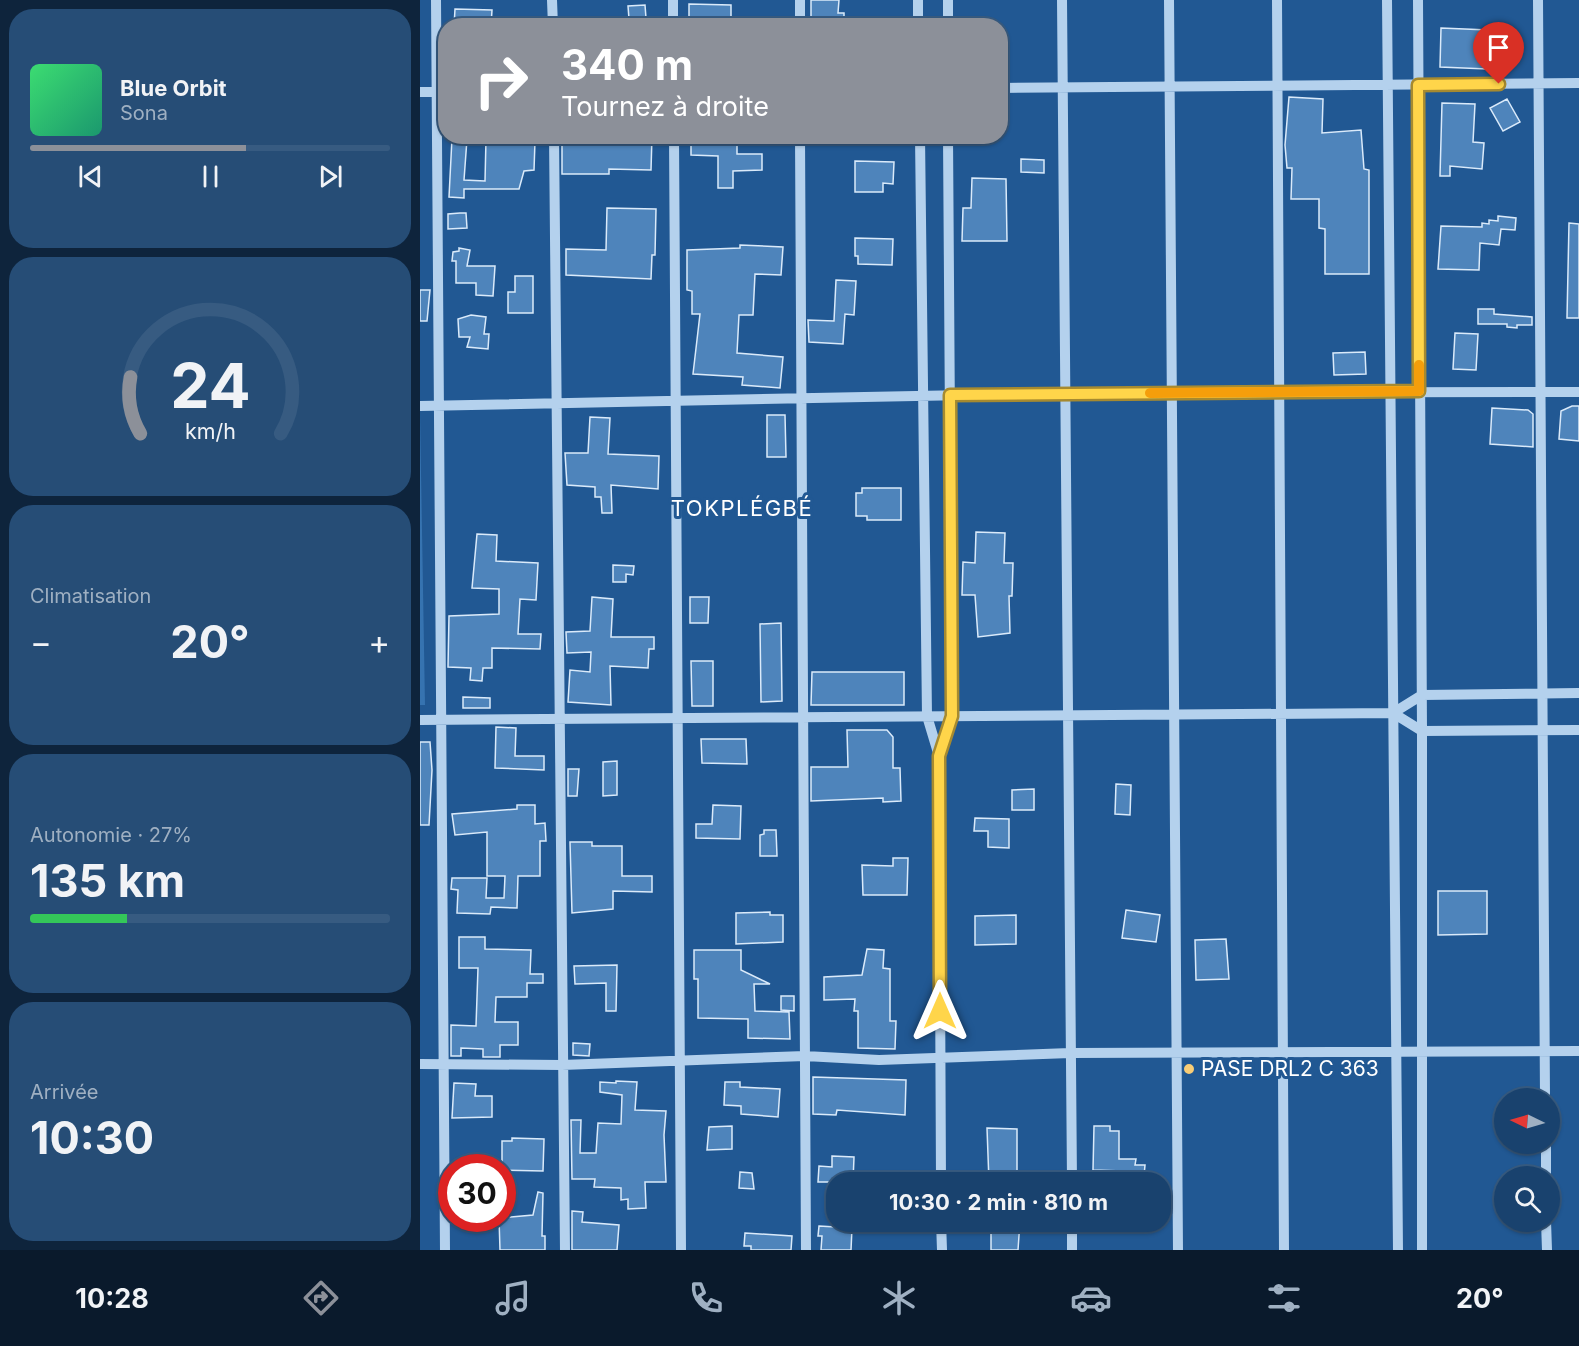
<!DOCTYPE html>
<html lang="fr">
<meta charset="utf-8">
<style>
:root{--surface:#19426e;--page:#264d76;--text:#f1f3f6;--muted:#9fb0c2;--line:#375b81;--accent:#8c9099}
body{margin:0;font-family:Inter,sans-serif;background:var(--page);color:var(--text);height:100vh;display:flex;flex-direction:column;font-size:22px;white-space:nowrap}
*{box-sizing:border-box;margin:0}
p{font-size:20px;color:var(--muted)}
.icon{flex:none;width:33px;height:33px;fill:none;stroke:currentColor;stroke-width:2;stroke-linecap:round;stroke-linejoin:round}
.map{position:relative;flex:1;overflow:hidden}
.sheet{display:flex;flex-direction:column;gap:9px;padding:9px;background:#0e243c;width:420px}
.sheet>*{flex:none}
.top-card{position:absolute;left:18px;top:18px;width:570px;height:126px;border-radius:24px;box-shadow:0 2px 4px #0004,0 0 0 2px var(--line);background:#8c9099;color:#fff;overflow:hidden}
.needle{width:39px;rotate:275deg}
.fabs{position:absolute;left:1074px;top:1088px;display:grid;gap:12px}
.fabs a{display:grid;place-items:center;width:66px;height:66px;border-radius:50%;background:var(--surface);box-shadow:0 2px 4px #0004,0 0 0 2px var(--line);font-size:30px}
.speed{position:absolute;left:18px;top:1154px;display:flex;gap:12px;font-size:30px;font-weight:700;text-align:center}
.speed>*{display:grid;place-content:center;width:78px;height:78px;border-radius:50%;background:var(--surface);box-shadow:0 2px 4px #0004,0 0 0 2px var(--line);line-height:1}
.speed .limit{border:9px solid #d22;background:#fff;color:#111}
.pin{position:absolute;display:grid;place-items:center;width:51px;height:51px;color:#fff;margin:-62px -26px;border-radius:50% 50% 50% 0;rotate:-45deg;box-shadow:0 0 6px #0007}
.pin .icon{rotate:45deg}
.me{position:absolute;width:66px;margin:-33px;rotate:0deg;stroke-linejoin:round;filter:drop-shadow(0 0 4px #0008)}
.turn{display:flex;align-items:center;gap:21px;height:126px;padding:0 24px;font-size:27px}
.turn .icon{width:78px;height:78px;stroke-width:2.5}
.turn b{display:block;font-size:42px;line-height:51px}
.big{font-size:45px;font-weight:700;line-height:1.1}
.sheet .widget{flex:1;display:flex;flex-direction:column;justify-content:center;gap:9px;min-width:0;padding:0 21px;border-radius:24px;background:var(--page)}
.sheet .dial{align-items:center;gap:0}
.dial svg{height:156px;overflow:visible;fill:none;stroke:var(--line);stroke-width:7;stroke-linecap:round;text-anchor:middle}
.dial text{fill:var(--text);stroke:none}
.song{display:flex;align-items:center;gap:18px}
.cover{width:72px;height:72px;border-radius:9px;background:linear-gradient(135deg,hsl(140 70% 55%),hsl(160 70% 35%))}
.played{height:6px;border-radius:3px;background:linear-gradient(90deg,var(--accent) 60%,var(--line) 60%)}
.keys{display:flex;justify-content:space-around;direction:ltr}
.heat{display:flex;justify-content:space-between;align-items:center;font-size:33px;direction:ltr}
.charge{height:9px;border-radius:4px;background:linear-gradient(90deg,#34c759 27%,var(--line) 0)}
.trip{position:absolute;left:406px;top:1172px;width:345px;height:60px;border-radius:24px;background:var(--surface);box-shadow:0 2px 4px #0004,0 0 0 2px var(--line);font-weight:700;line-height:60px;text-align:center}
.tabs{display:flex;height:96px;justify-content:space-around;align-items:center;background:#0a1a2c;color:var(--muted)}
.tabs .icon{width:42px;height:42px}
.tabs .current{color:var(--accent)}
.tabs b{font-size:27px;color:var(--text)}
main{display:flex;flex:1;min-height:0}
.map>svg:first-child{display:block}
.green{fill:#3673b0}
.building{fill:#4e84bb;stroke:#daeafa;stroke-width:1.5}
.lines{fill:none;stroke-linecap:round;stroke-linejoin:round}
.minor{stroke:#b4d1ed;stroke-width:10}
.route-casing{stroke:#a68a30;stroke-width:15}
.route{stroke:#ffd54a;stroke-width:10}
.slow{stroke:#f59e0b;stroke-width:10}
.poi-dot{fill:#f9cd76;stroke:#215893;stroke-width:2}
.labels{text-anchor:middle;stroke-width:6;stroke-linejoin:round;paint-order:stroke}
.poi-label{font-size:21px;fill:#fff;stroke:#215893;text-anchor:start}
.neighbourhood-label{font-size:22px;letter-spacing:1.5px;fill:#fff;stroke:#215893}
</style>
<main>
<section class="sheet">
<div class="widget">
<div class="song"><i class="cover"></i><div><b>Blue Orbit</b><p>Sona</p></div></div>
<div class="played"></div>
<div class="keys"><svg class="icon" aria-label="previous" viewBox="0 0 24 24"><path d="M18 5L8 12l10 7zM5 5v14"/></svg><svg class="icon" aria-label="pause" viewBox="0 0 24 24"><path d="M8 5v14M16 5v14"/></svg><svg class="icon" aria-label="next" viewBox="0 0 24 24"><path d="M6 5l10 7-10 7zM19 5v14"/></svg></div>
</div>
<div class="widget dial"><svg viewBox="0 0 100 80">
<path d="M14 69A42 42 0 1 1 86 69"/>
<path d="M14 69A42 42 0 0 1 9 40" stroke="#8c9099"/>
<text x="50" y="56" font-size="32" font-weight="700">24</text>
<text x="50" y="72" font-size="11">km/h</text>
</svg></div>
<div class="widget"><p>Climatisation</p>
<div class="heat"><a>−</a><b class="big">20°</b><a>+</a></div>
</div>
<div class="widget"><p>Autonomie · 27%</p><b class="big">135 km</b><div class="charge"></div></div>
<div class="widget"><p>Arrivée</p><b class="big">10:30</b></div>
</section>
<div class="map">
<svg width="1159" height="1250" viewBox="0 0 1159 1250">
<rect width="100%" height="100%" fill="#215893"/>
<path class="green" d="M0,414L5,705H0Z"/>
<path class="building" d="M391,0H419L418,13H424V26H391Z
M269,4L311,5V26L269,25Z
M225,5L226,18L209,19L208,6Z
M35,9L72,10L71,26H34Z
M1021,28L1068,30L1067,69L1020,67Z
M869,97L903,99L902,133L941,130L944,169L949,170V274H905V229L899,228V199H871L872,168H867L865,145Z
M1087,99L1100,122L1083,131L1070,108Z
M1022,103L1055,104L1053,142L1064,143L1062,169L1030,166V176H1020Z
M206,136H232L231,170L189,169V174H142V138L206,139Z
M32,138L47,139L44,180L65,181L66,139L115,141L114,170L104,171L99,189H44V198L29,197Z
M271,140H317V154H342V170L313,171V188H298V156L271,155Z
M601,159L624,160V173L601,172Z
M435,161L474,162L473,184L463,183V192H435Z
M552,178L586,179L587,241H542L543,208H551Z
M187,208L236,209L235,255H232L231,279L146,275V249L186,250Z
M40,213H46L47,228L28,229V214Z
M1078,216L1096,218L1095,230L1081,229L1079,245L1060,243L1059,270L1018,269L1021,226L1062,227V223L1069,224V220L1078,221Z
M1149,223L1159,224V318H1147Z
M435,238L473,239L472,265L438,264V256H435Z
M320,245L363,247L361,275L335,274L333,315H319L317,353L363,357L360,388L322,385L323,377L273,374L280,314H272V291L267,290V250L320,248Z
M39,248L50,250L47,266H75L73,296L56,295V283H36V261H32L33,252L39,251Z
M95,276H113V313H88V292H95Z
M416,280L436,281L434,315L425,314L423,344L389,342L388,320L414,321Z
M0,290H10L7,321H0Z
M1058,309H1074V314L1112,317V325H1097V328L1087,327V324H1058Z
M51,315L66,317L64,334H69L68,349L47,347L50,337H39L38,319Z
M1035,333L1058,334L1056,370L1033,369Z
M945,352L946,374L914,375L913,353Z
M1152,406H1159V441L1139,439L1141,411Z
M1072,408L1108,410L1113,414V447L1070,444Z
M347,415H365L366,457H347Z
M170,417L190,418L188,454L239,456L238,489L191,485L192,513H182L181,497H175V487L147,485L145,453H168Z
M442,488H481V520H447V516H436V493H442Z
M556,532L585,533L584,563H593L592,596H589L590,633L558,637L555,595H542L543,562L555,563Z
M57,534L77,535L76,561L118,563L116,600L100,599L98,634H121L120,649L72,648V668H63L62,681L50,680L51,668L28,667L29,616L79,614V589L52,588Z
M193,565L214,566L213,575L206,574V582H193Z
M172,597L193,599L191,637H234V649H229L228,668L190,666L191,705L148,702L150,670L170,672L171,652L147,653L146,632L170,631Z
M270,597H289L288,623H270Z
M361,623L362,701L341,702L340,624Z
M271,661H293V706H272Z
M392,672H484V705H391Z
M43,697L70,698V708H43Z
M76,727L96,728L95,756H124V770L75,768Z
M427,730H467L473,737V768H480L481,801L463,802V798L391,801V767H428Z
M281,739H326L327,764L282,763Z
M0,742H10L12,770L9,825H0Z
M197,761V795L183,796V762Z
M148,769H159L157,796H148Z
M696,784L711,785L710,815L695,814Z
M614,789V810H592V790Z
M97,805H115V824L125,823L126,841H120V876H98L97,908L71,907L70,914L37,913L38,890L31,889L32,878H67L66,898H84L85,876H67V832L35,835L32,814L97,809Z
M293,805L321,806L320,839L276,838V824H292Z
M555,818L589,819V848L568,847V831H554Z
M344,830H356L357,856H340V835L344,834Z
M150,842H172V846H202V876H232V892L193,891V909L152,913Z
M473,858H488L487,895H443L442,865L473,866Z
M1018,891H1067V934L1018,935Z
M706,910L740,915L736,942L702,938Z
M350,912V915H363V942L316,944V913Z
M596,915V944L555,945V916Z
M39,937H65V949L111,950L110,974H123V983H107V997H76L75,1022H98V1045H80V1057H63V1049L41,1048V1056H31V1025L56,1026L58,968H39Z
M806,939L809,979L776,980L775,940Z
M447,949L464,950L463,968L470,969V1021H476L475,1049L438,1048V1011H434L435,999L404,1000V977L442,975Z
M274,950H321V970L350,984H334L335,1011L369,1012L370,1039L328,1038V1019L278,1018V979H274Z
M197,965L196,1011H186V983L155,984L154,966Z
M361,996H374V1011L361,1010Z
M153,1043L170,1044L169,1056L153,1055Z
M393,1077L486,1080L485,1115L417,1110L416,1115L393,1114Z
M196,1081L217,1082L215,1110L246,1111L244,1135L246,1182H225L226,1208L208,1209V1199L201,1200V1188L174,1187L175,1179H152L151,1120H161L160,1153H176L178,1123L201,1124L202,1095L180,1092V1082L196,1083Z
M305,1082H320V1087L360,1089L358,1117L321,1114V1106L304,1105Z
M34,1083L56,1084L55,1096H72V1117L32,1118Z
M312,1126V1149L287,1150L289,1127Z
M674,1126H690V1131H699V1159H716L715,1165H725L724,1176H703V1171L673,1170Z
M567,1128L597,1129V1182H569Z
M92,1138L124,1139L123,1171L82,1170V1141H92Z
M412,1156L434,1157L433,1182H398L399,1166L412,1167Z
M320,1172L332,1173L334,1189L319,1188Z
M118,1192L123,1193L122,1236H125V1250H80L79,1218L113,1215Z
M152,1211L163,1212L162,1222L199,1225L197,1250H152Z
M568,1221H600L598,1250H571V1232H567Z
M399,1226L432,1228L431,1250H401L402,1236H398Z
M325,1233L372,1236L371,1250H331V1246H324Z"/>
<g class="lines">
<path class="minor" d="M16,0L25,1250
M132,0L133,26
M253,0V26
M380,0V26
M498,0V26
M528,0V26
M642,0L652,1182
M749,0L758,1250
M857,0L864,1250
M967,0L978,1250
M998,0L1002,731V1250
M1118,0L1125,1098
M580,88L1159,83
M0,92H26
M134,136L145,1250
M254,136L261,1250
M380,136L386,1250
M500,136L507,716L519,756L521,1182
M0,406L646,393L1159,392
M973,713L1002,731L1159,730
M0,720L973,713L1002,695L1159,693
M519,755L532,716L528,136
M0,1064L142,1065L385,1056L459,1060L650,1053L1159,1051
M1126,1143V1176
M521,1221L522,1250
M652,1221V1250
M1126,1221L1127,1250"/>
</g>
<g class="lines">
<g class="route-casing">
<path id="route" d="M520,1011L519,756L532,716L530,395L999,391L998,85L1079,84"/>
</g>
<use href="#route" class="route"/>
<path class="slow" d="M730,393L999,391V365"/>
</g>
<circle class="poi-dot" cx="769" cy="1069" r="6"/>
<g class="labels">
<g class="poi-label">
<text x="781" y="1076">PASE DRL2 C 363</text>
</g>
<g class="neighbourhood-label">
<text x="322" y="516">TOKPLÉGBÉ</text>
</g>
</g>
</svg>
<div class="fabs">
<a><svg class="needle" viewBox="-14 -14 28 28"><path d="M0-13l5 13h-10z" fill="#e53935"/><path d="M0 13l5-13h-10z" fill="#9fb0c2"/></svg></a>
<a><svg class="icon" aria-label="search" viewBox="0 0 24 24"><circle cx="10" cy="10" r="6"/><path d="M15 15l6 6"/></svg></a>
</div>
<div class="speed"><div class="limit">30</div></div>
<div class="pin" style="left:1079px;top:84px;background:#d93025"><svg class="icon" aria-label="arrive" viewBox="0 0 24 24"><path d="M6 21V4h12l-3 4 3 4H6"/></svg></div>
<svg class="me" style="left:520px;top:1011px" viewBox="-20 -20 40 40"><path d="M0-17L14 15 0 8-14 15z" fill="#ffd54a" stroke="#fff" stroke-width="4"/></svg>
<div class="trip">10:30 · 2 min · 810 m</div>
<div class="top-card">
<div class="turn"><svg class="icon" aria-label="right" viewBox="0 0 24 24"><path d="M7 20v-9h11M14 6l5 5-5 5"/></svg><div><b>340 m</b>Tournez à droite</div></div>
</div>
</div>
</main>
<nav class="tabs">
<b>10:28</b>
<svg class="icon current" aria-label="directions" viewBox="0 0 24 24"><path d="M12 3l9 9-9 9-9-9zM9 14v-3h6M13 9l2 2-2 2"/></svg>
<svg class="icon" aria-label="music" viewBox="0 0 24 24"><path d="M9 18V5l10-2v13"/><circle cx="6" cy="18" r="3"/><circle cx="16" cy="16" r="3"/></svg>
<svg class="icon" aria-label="phone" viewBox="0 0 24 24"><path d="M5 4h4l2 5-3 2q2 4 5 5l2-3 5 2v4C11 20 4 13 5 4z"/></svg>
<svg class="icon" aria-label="climate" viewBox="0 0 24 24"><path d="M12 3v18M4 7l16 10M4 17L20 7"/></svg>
<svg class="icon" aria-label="car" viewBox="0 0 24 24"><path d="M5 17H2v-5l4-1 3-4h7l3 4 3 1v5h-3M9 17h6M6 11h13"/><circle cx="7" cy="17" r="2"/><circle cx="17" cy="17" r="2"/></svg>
<svg class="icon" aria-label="filters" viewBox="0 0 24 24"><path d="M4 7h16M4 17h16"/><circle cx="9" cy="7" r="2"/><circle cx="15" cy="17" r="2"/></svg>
<b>20°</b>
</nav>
